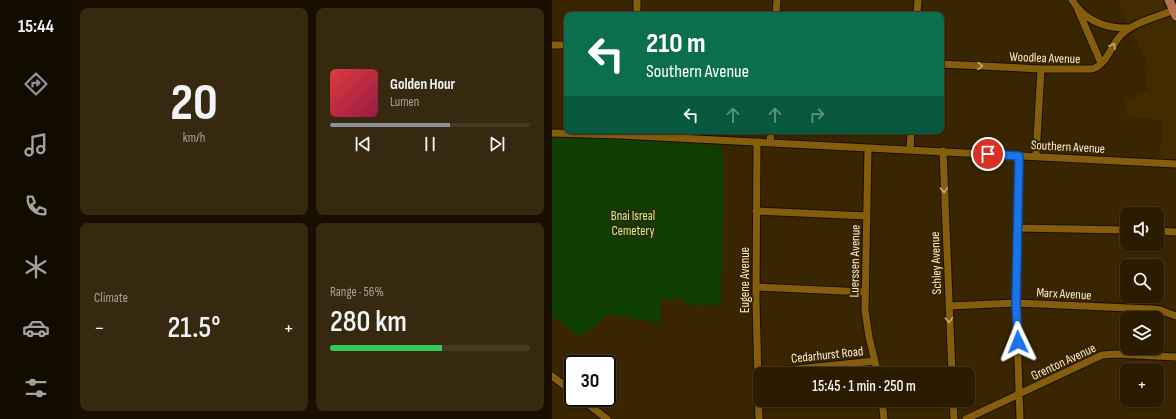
<!DOCTYPE html>
<meta charset="utf-8">
<style>
:root{--surface:#2b1c00;--page:#37290f;--text:#f1f3f6;--muted:#a6a199;--line:#473a22;--accent:#8c9099}
body{margin:0;font-family:"Sofia Sans Condensed",sans-serif;background:var(--page);color:var(--text);height:100vh;display:flex;flex-direction:column;font-size:15px;white-space:nowrap}
*{box-sizing:border-box;margin:0}
p{font-size:13px;color:var(--muted)}
.icon{flex:none;width:22px;height:22px;fill:none;stroke:currentColor;stroke-width:2;stroke-linecap:round;stroke-linejoin:round}
.map{position:relative;flex:1;overflow:hidden}
.drawer{display:flex;flex-direction:column;gap:8px;padding:8px;background:#180f00;width:480px}
.drawer>*{flex:none}
.hud{position:absolute;left:12px;top:12px;width:380px;height:122px;border-radius:8px;box-shadow:0 1px 3px #0004,0 0 0 1px var(--line);background:#0b6e4f;color:#fff;overflow:hidden}
.fabs{position:absolute;left:568px;top:207px;display:grid;gap:8px}
.fabs a{display:grid;place-items:center;width:44px;height:44px;border-radius:8px;background:var(--surface);box-shadow:0 1px 3px #0004,0 0 0 1px var(--line);font-size:20px}
.speed{position:absolute;left:12px;top:355px;display:flex;gap:8px;font-size:20px;font-weight:700;text-align:center}
.speed>*{display:grid;place-content:center;width:52px;height:52px;border-radius:50%;background:var(--surface);box-shadow:0 1px 3px #0004,0 0 0 1px var(--line);line-height:1}
.speed .limit{border:2px solid #111;border-radius:6px;background:#fff;color:#111}
.pin{position:absolute;display:grid;place-items:center;width:34px;height:34px;color:#fff;margin:-17px;border:2px solid #fff;border-radius:50%;box-shadow:0 1px 4px #0007}
.me{position:absolute;width:44px;margin:-22px;rotate:358deg;stroke-linejoin:round;filter:drop-shadow(0 0 3px #0008)}
.turn{display:flex;align-items:center;gap:14px;height:84px;padding:0 16px;font-size:18px}
.turn .icon{width:52px;height:52px;stroke-width:2.5}
.turn b{display:block;font-size:28px;line-height:34px}
.lanes{display:flex;align-items:center;height:38px;padding:0 16px;background:#0003;justify-content:center;gap:20px;direction:ltr}
.lanes .off{opacity:.35}
.big{font-size:30px;font-weight:600;line-height:1.1}
.drawer .widget{flex:1;display:flex;flex-direction:column;justify-content:center;gap:6px;min-width:0;padding:0 14px;border-radius:8px;background:var(--page)}
.drawer .dial{align-items:center;gap:0}
.dial b{font-size:52px;line-height:1}
.song{display:flex;align-items:center;gap:12px}
.cover{width:48px;height:48px;border-radius:6px;background:linear-gradient(135deg,hsl(0 70% 55%),hsl(340 70% 35%))}
.played{height:4px;border-radius:2px;background:linear-gradient(90deg,var(--accent) 60%,var(--line) 60%)}
.keys{display:flex;justify-content:space-around;direction:ltr}
.heat{display:flex;justify-content:space-between;align-items:center;font-size:22px;direction:ltr}
.charge{height:6px;border-radius:3px;background:linear-gradient(90deg,#34c759 56%,var(--line) 0)}
.drawer .tiles{flex:1;display:grid;gap:8px;grid-template-columns:repeat(2,1fr)}
.trip{position:absolute;left:201px;top:367px;width:222px;height:40px;border-radius:8px;background:var(--surface);box-shadow:0 1px 3px #0004,0 0 0 1px var(--line);font-weight:600;line-height:40px;text-align:center}
main{display:flex;flex:1;min-height:0}
.tab-bar{display:flex;flex-direction:column;width:72px;justify-content:space-around;align-items:center;background:#110b00;color:var(--muted)}
.tab-bar .icon{width:28px;height:28px}
.tab-bar .on{color:var(--accent)}
.tab-bar b{font-size:18px;color:var(--text)}
.map>svg:first-child{display:block}
.built{fill:#422b00}
.green{fill:#0e3f00}
.lines{fill:none;stroke-linecap:round;stroke-linejoin:round}
.minor-casing{stroke:#1b0f00;stroke-width:9}
.major-casing{stroke:#1b0f00;stroke-width:11}
.minor{stroke:#845e0c;stroke-width:7}
.major{stroke:#ba7050;stroke-width:9}
.oneway{stroke:#c7ac78}
.route-casing{stroke:#114b97;stroke-width:10}
.route{stroke:#1a73e8;stroke-width:7}
.labels{text-anchor:middle;stroke-width:4;stroke-linejoin:round;paint-order:stroke}
.street-label{font-size:13px;fill:#fdecd0;stroke:#392500}
.park-label{font-size:13px;fill:#adfd99;stroke:#392500}
</style>
<main>
<nav class="tab-bar">
<b>15:44</b>
<svg class="icon on" aria-label="directions" viewBox="0 0 24 24"><path d="M12 3l9 9-9 9-9-9zM9 14v-3h6M13 9l2 2-2 2"/></svg>
<svg class="icon" aria-label="music" viewBox="0 0 24 24"><path d="M9 18V5l10-2v13"/><circle cx="6" cy="18" r="3"/><circle cx="16" cy="16" r="3"/></svg>
<svg class="icon" aria-label="phone" viewBox="0 0 24 24"><path d="M5 4h4l2 5-3 2q2 4 5 5l2-3 5 2v4C11 20 4 13 5 4z"/></svg>
<svg class="icon" aria-label="climate" viewBox="0 0 24 24"><path d="M12 3v18M4 7l16 10M4 17L20 7"/></svg>
<svg class="icon" aria-label="car" viewBox="0 0 24 24"><path d="M5 17H2v-5l4-1 3-4h7l3 4 3 1v5h-3M9 17h6M6 11h13"/><circle cx="7" cy="17" r="2"/><circle cx="17" cy="17" r="2"/></svg>
<svg class="icon" aria-label="filters" viewBox="0 0 24 24"><path d="M4 7h16M4 17h16"/><circle cx="9" cy="7" r="2"/><circle cx="15" cy="17" r="2"/></svg>
</nav>
<section class="drawer">
<div class="tiles">
<div class="widget dial"><b>20</b><p>km/h</p></div>
<div class="widget">
<div class="song"><i class="cover"></i><div><b>Golden Hour</b><p>Lumen</p></div></div>
<div class="played"></div>
<div class="keys"><svg class="icon" aria-label="previous" viewBox="0 0 24 24"><path d="M18 5L8 12l10 7zM5 5v14"/></svg><svg class="icon" aria-label="pause" viewBox="0 0 24 24"><path d="M8 5v14M16 5v14"/></svg><svg class="icon" aria-label="next" viewBox="0 0 24 24"><path d="M6 5l10 7-10 7zM19 5v14"/></svg></div>
</div>
<div class="widget"><p>Climate</p>
<div class="heat"><a>−</a><b class="big">21.5°</b><a>+</a></div>
</div>
<div class="widget"><p>Range · 56%</p><b class="big">280 km</b><div class="charge"></div></div>
</div>
</section>
<div class="map">
<svg width="624" height="419" viewBox="0 0 624 419">
<rect width="100%" height="100%" fill="#392500"/>
<path class="built" d="M567,0H624V163L608,162L610,120L575,117L574,100L596,89L593,79L596,65L575,23Z"/>
<path class="green" d="M0,137L70,139L170,146L171,155V214L169,304L151,306L136,305L129,299H109L108,323L55,314L41,328L25,336L0,315Z"/>
<g class="lines">
<g class="minor-casing">
<path id="minor" d="M520,0C533,21 553,29 578,28
M526,10L549,63
M85,15V0
M224,15L225,0
M365,15L366,0
M0,45H15
M389,64L489,69H540C556,64 559,44 570,34C582,22 606,17 622,10
M0,133L68,135L624,164
M205,142L204,301L207,419
M218,143L219,131
M316,148L313,310L317,337L326,374
M358,150L359,131
M391,151L400,374
M467,156L464,303L468,419
M484,156L489,69
M204,211L315,216
M465,228L575,230
M605,231L624,232
M204,287L313,292
M397,306L464,303L600,309L608,310L624,316
M206,373L323,361
M0,376L21,392
M28,398L55,419
M330,400L332,419
M401,400L402,419
M414,419L550,355L564,354L624,357"/>
</g>
<g class="major-casing">
<path id="major" d="M617,0L624,16"/>
</g>
<use href="#minor" class="minor"/>
<use href="#major" class="major"/>
</g>
<defs><path id="oneway-chevron" d="M-2-3.5L2.5 0L-2 3.5" fill="none" stroke-width="1.6" stroke-linecap="round" stroke-linejoin="round"/></defs>
<g class="oneway">
<use href="#oneway-chevron" transform="translate(561 46) rotate(-60)"/>
<use href="#oneway-chevron" transform="translate(428 66) rotate(3)"/>
<use href="#oneway-chevron" transform="translate(392 190) rotate(88)"/>
<use href="#oneway-chevron" transform="translate(397 320) rotate(88)"/>
</g>
<g class="lines">
<g class="route-casing">
<path id="route" d="M436,154L467,156L464,303L466,342"/>
</g>
<use href="#route" class="route"/>
</g>
<g class="labels">
<g class="street-label">
<text transform="translate(493 57) rotate(2)" y="5">Woodlea Avenue</text>
<text transform="translate(516 146) rotate(3)" y="5">Southern Avenue</text>
<text transform="translate(302 261) rotate(-89)" y="5">Luerssen Avenue</text>
<text transform="translate(383 263) rotate(-92)" y="5">Schley Avenue</text>
<text transform="translate(192 280) rotate(-90)" y="5">Eugene Avenue</text>
<text transform="translate(512 293) rotate(3)" y="5">Marx Avenue</text>
<text transform="translate(275 354) rotate(-6)" y="5">Cedarhurst Road</text>
<text transform="translate(511 361) rotate(-25)" y="5">Grenton Avenue</text>
</g>
<g class="park-label">
<text x="81" y="220">Bnai Isreal<tspan x="81" dy="15">Cemetery</tspan></text>
</g>
</g>
</svg>
<div class="fabs">
<a><svg class="icon" aria-label="sound" viewBox="0 0 24 24"><path d="M4 9h4l5-4v14l-5-4H4zM17 9q2 3 0 6"/></svg></a>
<a><svg class="icon" aria-label="search" viewBox="0 0 24 24"><circle cx="10" cy="10" r="6"/><path d="M15 15l6 6"/></svg></a>
<a><svg class="icon" aria-label="layers" viewBox="0 0 24 24"><path d="M12 4l9 5-9 5-9-5zM3 14l9 5 9-5"/></svg></a>
<a>+</a>
</div>
<div class="speed"><div class="limit">30</div></div>
<div class="pin" style="left:436px;top:154px;background:#d93025"><svg class="icon" aria-label="arrive" viewBox="0 0 24 24"><path d="M6 21V4h12l-3 4 3 4H6"/></svg></div>
<svg class="me" style="left:466px;top:342px" viewBox="-20 -20 40 40"><path d="M0-17L14 15 0 8-14 15z" fill="#1a73e8" stroke="#fff" stroke-width="4"/></svg>
<div class="trip">15:45 · 1 min · 250 m</div>
<div class="hud">
<div class="turn"><svg class="icon" aria-label="left" viewBox="0 0 24 24"><path d="M17 20v-9H6M10 6l-5 5 5 5"/></svg><div><b>210 m</b>Southern Avenue</div></div>
<div class="lanes"><svg class="icon" aria-label="left" viewBox="0 0 24 24"><path d="M17 20v-9H6M10 6l-5 5 5 5"/></svg><svg class="icon off" aria-label="ahead" viewBox="0 0 24 24"><path d="M12 20V5M6 11l6-6 6 6"/></svg><svg class="icon off" aria-label="ahead" viewBox="0 0 24 24"><path d="M12 20V5M6 11l6-6 6 6"/></svg><svg class="icon off" aria-label="right" viewBox="0 0 24 24"><path d="M7 20v-9h11M14 6l5 5-5 5"/></svg></div>
</div>
</div>
</main>
